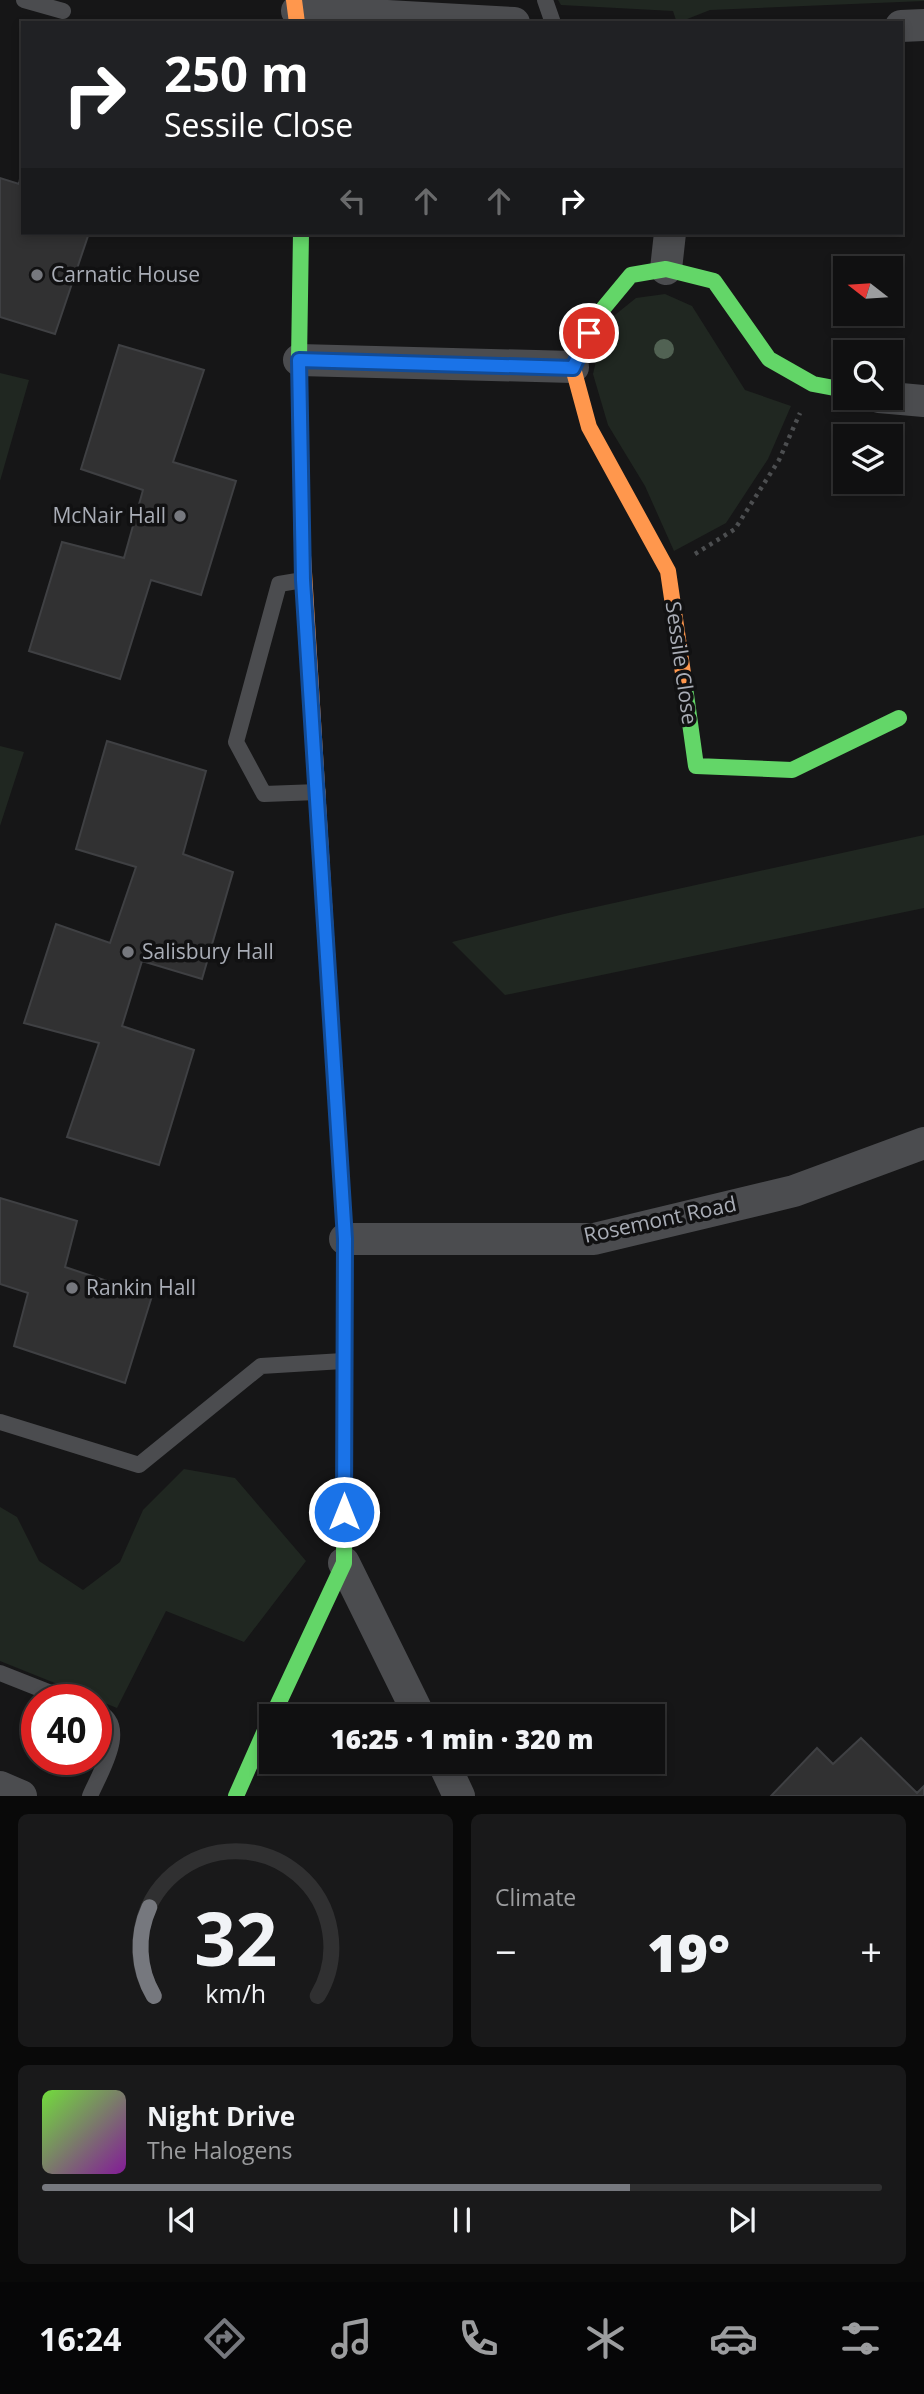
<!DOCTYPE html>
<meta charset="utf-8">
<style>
:root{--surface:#101011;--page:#19191a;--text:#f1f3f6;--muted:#9c9d9f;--line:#303031;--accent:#76787e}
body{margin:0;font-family:"Open Sans",sans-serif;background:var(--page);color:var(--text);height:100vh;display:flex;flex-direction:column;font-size:26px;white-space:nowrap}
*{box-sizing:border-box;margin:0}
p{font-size:23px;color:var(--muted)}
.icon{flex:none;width:38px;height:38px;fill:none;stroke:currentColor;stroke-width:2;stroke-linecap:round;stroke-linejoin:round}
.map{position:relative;height:1796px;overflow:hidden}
.sheet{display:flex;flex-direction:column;gap:18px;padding:18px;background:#090909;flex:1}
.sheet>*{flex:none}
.guide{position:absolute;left:21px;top:21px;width:882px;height:214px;border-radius:0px;box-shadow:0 4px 10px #0003,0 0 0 2px var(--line);background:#202124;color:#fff;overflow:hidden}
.needle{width:46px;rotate:287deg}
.tools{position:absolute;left:833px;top:256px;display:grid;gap:14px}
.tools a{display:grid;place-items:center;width:70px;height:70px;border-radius:0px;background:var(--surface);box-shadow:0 4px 10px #0003,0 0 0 2px var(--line);font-size:35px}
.speed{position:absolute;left:21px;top:1684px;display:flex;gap:14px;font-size:35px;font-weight:700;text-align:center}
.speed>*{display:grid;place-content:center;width:91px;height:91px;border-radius:50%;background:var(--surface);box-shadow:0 4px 10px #0003,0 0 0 2px var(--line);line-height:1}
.speed .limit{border:10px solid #d22;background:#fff;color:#111}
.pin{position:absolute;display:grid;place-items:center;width:60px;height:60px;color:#fff;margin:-30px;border:4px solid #fff;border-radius:50%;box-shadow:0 2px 7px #0007}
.me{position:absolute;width:77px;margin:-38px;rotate:0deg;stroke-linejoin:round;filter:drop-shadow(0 0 5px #0008)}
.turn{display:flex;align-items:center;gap:24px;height:147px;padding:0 28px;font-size:32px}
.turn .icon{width:91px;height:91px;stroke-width:2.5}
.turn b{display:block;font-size:49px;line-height:60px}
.lanes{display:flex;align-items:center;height:66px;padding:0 28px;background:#0003;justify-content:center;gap:35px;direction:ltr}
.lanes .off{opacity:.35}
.big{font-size:52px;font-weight:800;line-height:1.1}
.sheet .tile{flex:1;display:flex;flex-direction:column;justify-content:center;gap:10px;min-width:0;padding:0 24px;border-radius:10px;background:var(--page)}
.sheet .dial{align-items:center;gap:0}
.dial svg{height:182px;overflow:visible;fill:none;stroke:var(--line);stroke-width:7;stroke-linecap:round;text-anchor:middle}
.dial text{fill:var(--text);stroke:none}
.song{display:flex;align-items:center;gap:21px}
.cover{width:84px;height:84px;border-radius:10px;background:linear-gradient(135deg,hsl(100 70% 55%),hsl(290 70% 35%))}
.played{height:7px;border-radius:4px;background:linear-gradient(90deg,var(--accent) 70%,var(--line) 70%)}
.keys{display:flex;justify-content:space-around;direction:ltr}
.heat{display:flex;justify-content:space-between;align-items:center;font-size:38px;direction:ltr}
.sheet .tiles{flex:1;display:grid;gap:18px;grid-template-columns:1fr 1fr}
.tile:last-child{grid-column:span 2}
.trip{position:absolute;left:259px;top:1704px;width:406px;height:70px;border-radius:0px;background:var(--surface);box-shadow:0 4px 10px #0003,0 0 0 2px var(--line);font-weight:800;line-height:70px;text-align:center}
.tab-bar{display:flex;height:112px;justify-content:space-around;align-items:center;background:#060607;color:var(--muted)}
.tab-bar .icon{width:49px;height:49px}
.tab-bar .selected{color:var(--accent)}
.tab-bar b{font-size:32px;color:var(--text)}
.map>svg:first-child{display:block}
.green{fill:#202721}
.building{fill:#313132;stroke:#3f4043;stroke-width:2}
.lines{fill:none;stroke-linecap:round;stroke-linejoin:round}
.path{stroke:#4c4e50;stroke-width:4.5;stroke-dasharray:3.5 5;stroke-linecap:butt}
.lane{stroke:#4b4c4f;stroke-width:16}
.street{stroke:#4b4c4f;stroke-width:32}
.fast{stroke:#63d668;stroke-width:16}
.slow{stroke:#ff974d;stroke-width:16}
.tree{fill:#516253}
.route-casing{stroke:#114b97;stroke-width:18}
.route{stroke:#1a73e8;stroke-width:12}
.poi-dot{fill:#76787e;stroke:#111112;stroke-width:2.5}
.labels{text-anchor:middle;stroke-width:7;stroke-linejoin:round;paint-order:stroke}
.poi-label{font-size:21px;fill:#a9adb6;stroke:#111112;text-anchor:start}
.street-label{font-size:21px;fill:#a9adb6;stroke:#111112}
</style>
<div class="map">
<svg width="924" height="1796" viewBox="0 0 924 1796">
<rect width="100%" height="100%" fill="#161617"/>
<path class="green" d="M558,0H924V1L710,10L677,23L673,11L561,5Z
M665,294L692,306L745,390L791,406L768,459L726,523L674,551L645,486L608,425L593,374L605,323L636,298Z
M0,373L29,380L0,481Z
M0,746L24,752L0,826Z
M924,835V908L505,995L452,942L564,914Z
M184,1469L235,1478L306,1561L244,1642L166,1611L117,1708L0,1661V1507L17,1517L39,1561L83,1590L120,1562L143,1510Z"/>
<path class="building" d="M23,164V233H89L55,334L0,317V178L19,184Z
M119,345L204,370L173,462L236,481L201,595L151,580L120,679L29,651L62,542L124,558L143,490L81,469Z
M107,741L206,771L183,854L233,872L202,979L142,961L122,1026L194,1050L159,1165L67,1137L99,1043L24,1023L56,924L110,943L136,867L76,849Z
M0,1198L77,1221L65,1267L152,1296L125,1383L14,1346L28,1293L0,1284Z
M861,1738L917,1793L924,1786V1796H771L817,1748L833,1764Z"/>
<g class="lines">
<path class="path" d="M695,554L735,529L779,460L800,413"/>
<path class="lane" d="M24,0L63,11
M545,0L553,23
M303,580L279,584L236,742L264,794L318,792
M0,1422L139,1465L261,1366L343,1361
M0,1673L66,1699
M90,1796C100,1772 131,1725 96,1711"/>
<path class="street" d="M297,11L514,23
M901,26L924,25
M666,269L670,233
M299,360L573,367
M879,397L924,401
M345,1239H594L794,1191L924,1143
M344,1563L420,1717
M443,1762L459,1796
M0,1787L21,1796"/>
<path class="fast" d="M301,233L299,360L302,539
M573,368L597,316L631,275L666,269L714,281L769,359L813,384L845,390
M684,680L696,766L792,770L899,718
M272,1717L344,1563L345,1239L331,1018
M236,1796L271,1717"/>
<path class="slow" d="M294,0L297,23
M573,368L589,427L668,571L684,680
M302,539L331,1018"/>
</g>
<circle class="tree" cx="664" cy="349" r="10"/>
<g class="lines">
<g class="route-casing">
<path id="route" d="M344,1512L345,1239L303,580L299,360L573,368L589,333"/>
</g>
<use href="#route" class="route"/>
</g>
<g class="poi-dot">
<circle cx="37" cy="275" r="7"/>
<circle cx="180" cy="516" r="7"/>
<circle cx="128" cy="952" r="7"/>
<circle cx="72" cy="1288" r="7"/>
</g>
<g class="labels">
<g class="poi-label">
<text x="51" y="282">Carnatic House</text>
<text x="166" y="523" text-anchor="end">McNair Hall</text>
<text x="142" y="959">Salisbury Hall</text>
<text x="86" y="1295">Rankin Hall</text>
</g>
<g class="street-label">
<text transform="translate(681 663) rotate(82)" y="7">Sessile Close</text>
<text transform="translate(660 1220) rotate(-12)" y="7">Rosemont Road</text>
</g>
</g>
</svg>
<div class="tools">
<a><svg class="needle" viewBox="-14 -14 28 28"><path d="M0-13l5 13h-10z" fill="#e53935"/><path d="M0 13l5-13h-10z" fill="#9c9d9f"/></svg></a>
<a><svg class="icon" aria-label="search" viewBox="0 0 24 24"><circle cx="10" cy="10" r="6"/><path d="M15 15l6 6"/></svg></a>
<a><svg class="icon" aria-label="layers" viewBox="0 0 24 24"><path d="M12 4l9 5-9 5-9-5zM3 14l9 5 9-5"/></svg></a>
</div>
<div class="speed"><div class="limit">40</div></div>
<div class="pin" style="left:589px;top:333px;background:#d93025"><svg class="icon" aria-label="arrive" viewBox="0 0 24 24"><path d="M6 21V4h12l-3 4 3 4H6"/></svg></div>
<svg class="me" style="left:344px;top:1512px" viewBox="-20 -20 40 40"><circle r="17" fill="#1a73e8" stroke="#fff" stroke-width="3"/><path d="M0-11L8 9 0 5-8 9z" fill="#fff"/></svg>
<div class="trip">16:25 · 1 min · 320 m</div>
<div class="guide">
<div class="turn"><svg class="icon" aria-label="right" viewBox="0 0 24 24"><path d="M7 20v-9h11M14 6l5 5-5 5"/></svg><div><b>250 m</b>Sessile Close</div></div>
<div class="lanes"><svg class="icon off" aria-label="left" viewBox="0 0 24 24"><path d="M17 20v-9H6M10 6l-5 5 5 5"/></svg><svg class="icon off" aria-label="ahead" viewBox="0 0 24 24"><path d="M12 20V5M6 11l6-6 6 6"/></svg><svg class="icon off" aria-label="ahead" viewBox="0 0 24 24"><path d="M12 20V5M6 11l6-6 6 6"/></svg><svg class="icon" aria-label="right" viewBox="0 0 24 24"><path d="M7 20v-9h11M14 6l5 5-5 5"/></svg></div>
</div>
</div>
<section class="sheet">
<div class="tiles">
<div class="tile dial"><svg viewBox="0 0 100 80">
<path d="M14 69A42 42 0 1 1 86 69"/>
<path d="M14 69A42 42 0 0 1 12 30" stroke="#76787e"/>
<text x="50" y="56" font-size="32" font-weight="700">32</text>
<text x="50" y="72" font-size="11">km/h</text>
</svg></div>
<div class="tile"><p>Climate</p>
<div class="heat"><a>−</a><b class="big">19°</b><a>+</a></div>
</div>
<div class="tile">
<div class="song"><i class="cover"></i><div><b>Night Drive</b><p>The Halogens</p></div></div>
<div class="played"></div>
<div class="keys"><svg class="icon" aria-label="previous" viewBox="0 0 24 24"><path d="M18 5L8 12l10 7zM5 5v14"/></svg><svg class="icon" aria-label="pause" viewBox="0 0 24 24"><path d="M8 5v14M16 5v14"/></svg><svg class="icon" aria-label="next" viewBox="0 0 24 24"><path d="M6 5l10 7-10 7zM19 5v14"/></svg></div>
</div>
</div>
</section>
<nav class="tab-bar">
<b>16:24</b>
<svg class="icon selected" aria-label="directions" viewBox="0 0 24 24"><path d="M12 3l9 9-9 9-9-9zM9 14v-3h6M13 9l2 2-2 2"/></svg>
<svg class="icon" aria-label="music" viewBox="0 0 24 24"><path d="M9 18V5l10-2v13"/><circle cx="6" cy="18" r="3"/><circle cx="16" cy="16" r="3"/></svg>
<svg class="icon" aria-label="phone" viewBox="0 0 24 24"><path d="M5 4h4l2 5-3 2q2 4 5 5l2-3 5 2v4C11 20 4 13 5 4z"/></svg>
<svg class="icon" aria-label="climate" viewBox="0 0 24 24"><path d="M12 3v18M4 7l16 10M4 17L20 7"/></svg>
<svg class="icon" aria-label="car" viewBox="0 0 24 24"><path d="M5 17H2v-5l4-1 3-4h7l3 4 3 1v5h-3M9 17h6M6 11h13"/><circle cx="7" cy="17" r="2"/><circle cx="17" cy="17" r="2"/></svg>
<svg class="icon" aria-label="filters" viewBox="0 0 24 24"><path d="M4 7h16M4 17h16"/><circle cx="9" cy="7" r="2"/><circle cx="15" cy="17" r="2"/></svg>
</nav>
